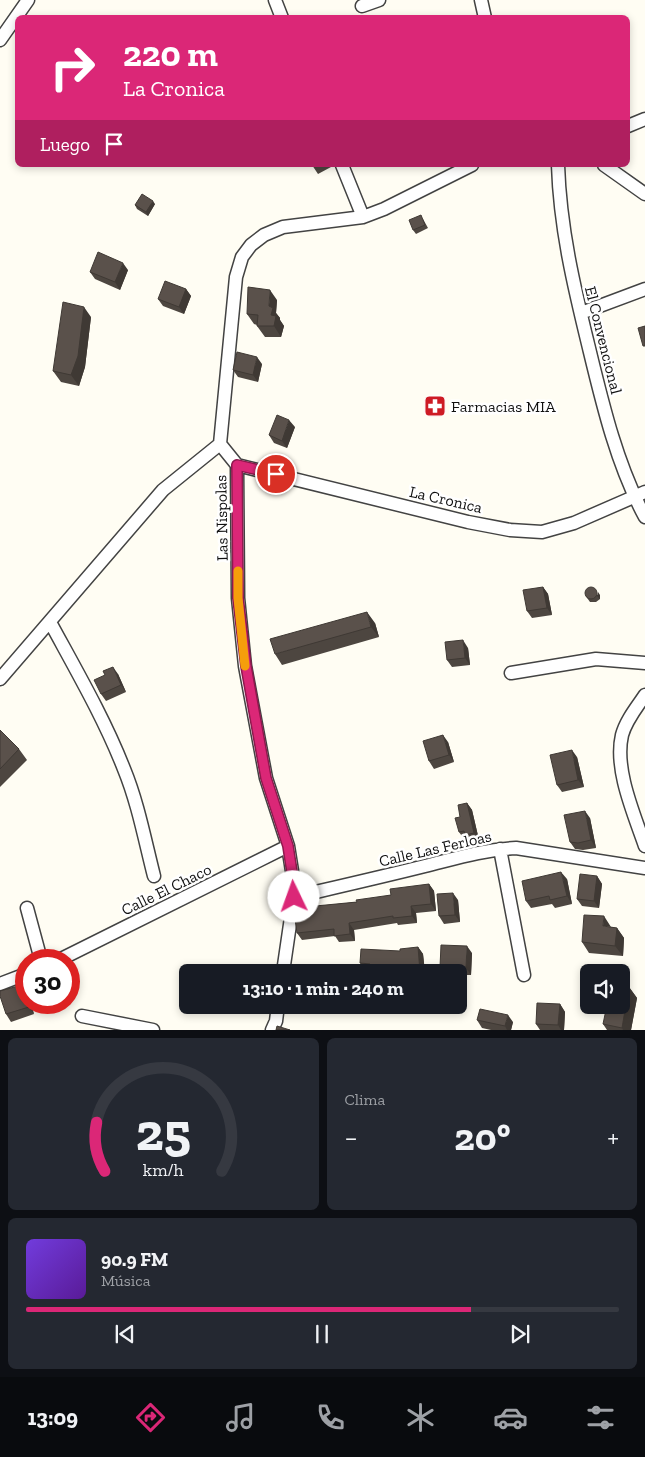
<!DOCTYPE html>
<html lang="es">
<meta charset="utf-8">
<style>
:root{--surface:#171b24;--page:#242831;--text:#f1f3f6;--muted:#9ea1a6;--line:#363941;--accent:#db2777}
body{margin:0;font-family:"Zilla Slab",serif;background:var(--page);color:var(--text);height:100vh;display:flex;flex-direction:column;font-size:19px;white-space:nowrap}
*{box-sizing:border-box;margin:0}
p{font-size:16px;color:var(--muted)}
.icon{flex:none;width:28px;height:28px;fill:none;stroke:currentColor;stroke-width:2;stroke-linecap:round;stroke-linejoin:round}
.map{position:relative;height:1030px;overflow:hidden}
.drawer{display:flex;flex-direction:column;gap:8px;padding:8px;background:#0d0f14;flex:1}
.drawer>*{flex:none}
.hud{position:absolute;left:15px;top:15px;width:615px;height:152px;border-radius:8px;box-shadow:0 2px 8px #0003;background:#db2777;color:#fff;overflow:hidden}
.buttons{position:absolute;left:580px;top:964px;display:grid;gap:10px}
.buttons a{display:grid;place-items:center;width:50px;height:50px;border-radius:8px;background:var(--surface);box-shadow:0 2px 8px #0003;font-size:25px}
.speed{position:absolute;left:15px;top:949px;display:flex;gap:10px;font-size:25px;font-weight:700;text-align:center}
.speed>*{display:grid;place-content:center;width:65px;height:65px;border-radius:50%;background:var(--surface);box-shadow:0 2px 8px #0003;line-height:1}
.speed .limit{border:8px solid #d22;background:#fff;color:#111}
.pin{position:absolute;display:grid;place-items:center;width:42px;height:42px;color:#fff;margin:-21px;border:2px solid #fff;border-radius:50%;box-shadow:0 1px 5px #0007}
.me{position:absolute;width:55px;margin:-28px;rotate:357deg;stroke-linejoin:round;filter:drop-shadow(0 0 4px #0008)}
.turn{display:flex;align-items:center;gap:18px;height:105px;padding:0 25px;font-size:22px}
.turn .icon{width:65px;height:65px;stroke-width:2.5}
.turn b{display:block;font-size:35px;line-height:42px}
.then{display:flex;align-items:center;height:48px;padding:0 25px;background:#0003;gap:10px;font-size:19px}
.big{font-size:38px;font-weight:700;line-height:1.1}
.drawer .card{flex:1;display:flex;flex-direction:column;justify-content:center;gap:8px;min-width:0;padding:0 18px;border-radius:8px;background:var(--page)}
.drawer .dial{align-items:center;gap:0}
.dial svg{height:130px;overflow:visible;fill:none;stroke:var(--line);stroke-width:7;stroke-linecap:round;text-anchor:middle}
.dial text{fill:var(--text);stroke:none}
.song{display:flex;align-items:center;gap:15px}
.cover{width:60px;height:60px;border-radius:8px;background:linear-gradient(135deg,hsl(260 70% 55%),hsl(270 70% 35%))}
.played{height:5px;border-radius:2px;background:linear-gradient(90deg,var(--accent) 75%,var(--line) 75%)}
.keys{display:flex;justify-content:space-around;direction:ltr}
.heat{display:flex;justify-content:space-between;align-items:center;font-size:28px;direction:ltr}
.drawer .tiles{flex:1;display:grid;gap:8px;grid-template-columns:1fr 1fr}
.card:last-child{grid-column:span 2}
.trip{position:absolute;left:179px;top:964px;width:288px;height:50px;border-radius:8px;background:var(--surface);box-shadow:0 2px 8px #0003;font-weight:700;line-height:50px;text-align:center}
.tab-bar{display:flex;height:80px;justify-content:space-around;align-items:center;background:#090b0e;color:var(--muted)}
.tab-bar .icon{width:35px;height:35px}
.tab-bar .current{color:var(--accent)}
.tab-bar b{font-size:22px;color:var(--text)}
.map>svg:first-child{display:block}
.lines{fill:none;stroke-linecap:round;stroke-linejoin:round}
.minor-casing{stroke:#434343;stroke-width:15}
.minor{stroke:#fff;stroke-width:12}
.wall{fill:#4d4640}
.shaded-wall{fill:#3f3934}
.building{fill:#5a514b;stroke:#3f3934}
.route-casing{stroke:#8e194d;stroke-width:12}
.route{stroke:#db2777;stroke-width:9}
.slow{stroke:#f59e0b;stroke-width:9}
.labels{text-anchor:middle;stroke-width:5;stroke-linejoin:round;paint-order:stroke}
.street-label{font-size:16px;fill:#101010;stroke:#fff}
.poi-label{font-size:16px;fill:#101010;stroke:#fff;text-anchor:start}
</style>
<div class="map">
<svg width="645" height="1030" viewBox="0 0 645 1030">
<rect width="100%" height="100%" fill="#fffdf3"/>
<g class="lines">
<g class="minor-casing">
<path id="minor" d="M275,0L282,18
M481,0L485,18
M362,6L379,0
M0,40L28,0
M628,126L645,119
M342,165L363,217
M558,165C560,228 574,287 589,348C603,406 617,465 645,517
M604,165L645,194
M581,313L645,289
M237,465L468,522L510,530L542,532L574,523L645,492
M50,622C76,670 104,718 124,769C138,803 145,841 154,876
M511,673L596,659L645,663
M0,679L163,490L220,444
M645,695C637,707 626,720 622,735C614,769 634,814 645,846
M500,849L524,975
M294,897C337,887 381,877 425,866C457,858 482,850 516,848L645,868
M27,908L41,960
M59,960L288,846
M283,972L294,897L292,871L288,846L266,778L245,666L238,598L237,465L220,444L236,277L242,257L251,245L264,235L283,227L363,217L384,209L472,165
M0,984L26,974
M82,1016L153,1030
M272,1030L276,1021L278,1005"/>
</g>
<use href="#minor" class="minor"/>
</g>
<path class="wall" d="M312,165H330L331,167L318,174Z
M155,204L148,216L137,209L135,205Z
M423,219L428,228L416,234L413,230Z
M128,270L120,290L95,279L90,272Z
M186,289L191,296L184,314L163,306L158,299Z
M277,300L276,313L280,318V320L284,326L281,337H265L257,326V325L254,324L247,314Z
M91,317L85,367L79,386L61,382L53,371Z
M262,364L258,382L238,377L233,370Z
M295,427L287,448L274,443L269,435Z
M543,587L548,594L552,615L532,618L527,611Z
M585,595H600V599L596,602H590Z
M375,623L379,637L282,665L275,654Z
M468,648L470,665L452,667L447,660Z
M118,674L126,692L106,701L101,694Z
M0,730L19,749L27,760L0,787Z
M448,742L454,762L434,769L429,761Z
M577,757L584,787L562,792L557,785Z
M467,803L472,810L479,840L470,842L467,838L464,839L459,832L460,817Z
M590,818L596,848L583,850L575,849L570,842Z
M597,876L602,884L599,908L582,906L577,899Z
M567,879L572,904L555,908L552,904L531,908L526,901Z
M429,884L434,891L436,911L416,913L417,923L398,925L397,923L354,930L355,941L339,942L335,936L302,940L297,933L303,901L307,907L357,902L391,895Z
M458,900L460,922L444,924L439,916Z
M611,927L617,928L624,938L623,956L589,953L582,942Z
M418,947L423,954L425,972H374L372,971H365L360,963Z
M472,953L471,975H458V972H444L440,967Z
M22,985L34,1014L11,1022L6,1014Z
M629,987L637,998L631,1030H607L603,1024Z
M560,1004L565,1012L564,1030H540L536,1024Z
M477,1020L513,1022L511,1030H491L482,1028Z"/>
<path class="shaded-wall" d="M153,201L155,204L148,216L146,212Z
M123,263L128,270L120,290L115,282Z
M186,289L191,296L184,314L179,307Z
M270,290L277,300L276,313L280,318V320L284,326L281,337L274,326L269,306Z
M84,307L91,317L85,367L79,386L71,375Z
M257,357L262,364L258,382L253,375Z
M289,420L295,427L287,448L282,441Z
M543,587L548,594L552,615L547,608Z
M598,592L600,595V599L597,596Z
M367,612L375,623L379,637L371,627Z
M463,640L468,648L470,665L465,658Z
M113,667L118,674L126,692L121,685Z
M443,735L448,742L454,762L449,755Z
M572,750L577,757L584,787L578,780Z
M467,803L472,810L479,840L474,833Z
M585,811L590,818L596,848L591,840Z
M561,872L567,879L572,904L567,896Z
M597,876L602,884L599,908L594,901Z
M429,884L434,891L436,911L431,904Z
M453,893L458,900L460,922L455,915Z
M411,906L416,913L417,923L412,916Z
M604,916L611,927L603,926Z
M349,923L354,930L355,941L350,934Z
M617,928L624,938L623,956L615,946Z
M467,946L472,953L471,975L466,968Z
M418,947L423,954L425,972H420Z
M22,985L26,990V997Z
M629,987L637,998L631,1030H623L622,1028Z
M28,1002H31L34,1014L29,1007Z
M560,1004L565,1012L564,1030H561L558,1025Z
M508,1015L513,1022L511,1030H507L505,1026Z"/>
<path class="building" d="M142,194L153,201L146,212L135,205Z
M421,215L425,225L413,230L409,220Z
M98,252L123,263L115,282L90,272Z
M165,281L186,289L179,307L158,299Z
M248,287L270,290L269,306L273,308L271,315L276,316L274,326H257L258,315L247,314Z
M63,302L84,307L78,356L71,375L53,371Z
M645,326V346H643L638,328Z
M237,352L257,357L253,375L233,370Z
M277,415L289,420L282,441L269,435Z
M585 593a6 6 0 1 1 12 0a6 6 0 1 1-12 0Z
M543,587L547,608L527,611L523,590Z
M367,612L371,627L275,654L270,639Z
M463,640L465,658L447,660L445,642Z
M113,667L121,685L101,694L94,680L105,675L103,671Z
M0,730L19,749L0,769Z
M443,735L449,755L429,761L423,741Z
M572,750L578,780L557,785L550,755Z
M467,803L474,833L465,835L464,831L459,832L455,818L460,817L458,805Z
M585,811L591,840L578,843L570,842L564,815Z
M561,872L567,896L550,900L549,896L526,901L522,881Z
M580,874L597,876L594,901L577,899Z
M429,884L431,904L411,906L412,916L393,918V916L349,923L350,934L334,936V929L297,933L294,912L295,904L303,901L305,907L357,902L356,900L391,895L390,889Z
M453,893L455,915L439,916L437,894Z
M584,915L604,916L603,926L617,928L615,946L582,942Z
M441,945L467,946L466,968L440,967Z
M418,947L420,972H403V971L372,970L370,964L360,963L361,949L400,951V949Z
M22,985L26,997V1002H28L29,1007L6,1014L0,996V991Z
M621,986L629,987L622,1028L603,1024L607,1005H621Z
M537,1003L560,1004L558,1025L536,1024Z
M480,1009L508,1015L505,1026L477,1020Z
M277,1026L290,1030H276Z"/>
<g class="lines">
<g class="route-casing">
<path id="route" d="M276,474L237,465L238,598L246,666L266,778L288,846L292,872L294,897"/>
</g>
<use href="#route" class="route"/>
<path class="slow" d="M238,571V598L245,666"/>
</g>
<defs>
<g id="pharmacy-square" transform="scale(1.125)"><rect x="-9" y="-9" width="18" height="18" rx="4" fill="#ce1b24" stroke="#fff"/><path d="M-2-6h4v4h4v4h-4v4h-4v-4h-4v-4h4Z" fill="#fff"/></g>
</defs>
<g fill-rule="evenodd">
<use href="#pharmacy-square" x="435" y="406"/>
</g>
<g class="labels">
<g class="street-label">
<text transform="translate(604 340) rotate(76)" y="6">El Convencional</text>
<text transform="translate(446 499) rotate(13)" y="6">La Cronica</text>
<text transform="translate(221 518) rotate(-91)" y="6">Las Nispolas</text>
<text transform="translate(435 848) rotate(-13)" y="6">Calle Las Ferloas</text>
<text transform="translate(166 889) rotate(-26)" y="6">Calle El Chaco</text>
</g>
<g class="poi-label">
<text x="451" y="412">Farmacias MIA</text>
</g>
</g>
</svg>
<div class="buttons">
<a><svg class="icon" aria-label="sound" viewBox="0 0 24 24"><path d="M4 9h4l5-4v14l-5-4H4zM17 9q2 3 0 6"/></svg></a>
</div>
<div class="speed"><div class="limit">30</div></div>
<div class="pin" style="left:276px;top:474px;background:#d93025"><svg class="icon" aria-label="arrive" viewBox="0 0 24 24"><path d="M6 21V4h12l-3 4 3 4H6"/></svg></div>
<svg class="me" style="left:294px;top:897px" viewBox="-20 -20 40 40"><circle r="19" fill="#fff"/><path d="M0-13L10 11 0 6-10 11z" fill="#db2777"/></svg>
<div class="trip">13:10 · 1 min · 240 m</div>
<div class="hud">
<div class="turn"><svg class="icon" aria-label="right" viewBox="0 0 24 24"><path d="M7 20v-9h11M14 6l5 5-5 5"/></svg><div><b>220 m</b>La Cronica</div></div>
<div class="then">Luego<svg class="icon" aria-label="arrive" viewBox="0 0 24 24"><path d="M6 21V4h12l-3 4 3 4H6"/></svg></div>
</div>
</div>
<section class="drawer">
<div class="tiles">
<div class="card dial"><svg viewBox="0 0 100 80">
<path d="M14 69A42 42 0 1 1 86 69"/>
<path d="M14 69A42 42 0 0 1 9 39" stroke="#db2777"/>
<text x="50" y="56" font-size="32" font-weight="700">25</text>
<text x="50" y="72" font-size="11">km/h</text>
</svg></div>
<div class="card"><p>Clima</p>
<div class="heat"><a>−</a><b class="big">20°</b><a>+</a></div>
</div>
<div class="card">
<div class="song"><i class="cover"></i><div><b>90.9 FM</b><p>Música</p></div></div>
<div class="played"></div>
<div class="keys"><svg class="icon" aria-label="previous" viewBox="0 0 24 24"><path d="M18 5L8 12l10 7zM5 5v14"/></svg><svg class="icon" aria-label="pause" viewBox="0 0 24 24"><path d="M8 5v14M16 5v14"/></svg><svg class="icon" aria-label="next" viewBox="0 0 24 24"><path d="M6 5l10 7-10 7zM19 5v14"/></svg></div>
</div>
</div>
</section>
<nav class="tab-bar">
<b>13:09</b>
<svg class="icon current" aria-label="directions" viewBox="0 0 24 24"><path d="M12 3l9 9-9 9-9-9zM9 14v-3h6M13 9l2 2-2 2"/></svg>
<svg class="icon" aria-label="music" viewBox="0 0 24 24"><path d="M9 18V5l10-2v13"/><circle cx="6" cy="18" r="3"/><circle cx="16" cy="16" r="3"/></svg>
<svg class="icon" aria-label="phone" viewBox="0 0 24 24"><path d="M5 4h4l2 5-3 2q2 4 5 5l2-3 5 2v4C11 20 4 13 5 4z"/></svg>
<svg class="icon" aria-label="climate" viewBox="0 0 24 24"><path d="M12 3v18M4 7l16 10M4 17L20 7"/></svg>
<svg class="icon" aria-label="car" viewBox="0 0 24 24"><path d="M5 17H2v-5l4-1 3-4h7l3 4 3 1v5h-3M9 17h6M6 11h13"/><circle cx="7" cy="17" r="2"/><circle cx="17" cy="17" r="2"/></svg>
<svg class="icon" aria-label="filters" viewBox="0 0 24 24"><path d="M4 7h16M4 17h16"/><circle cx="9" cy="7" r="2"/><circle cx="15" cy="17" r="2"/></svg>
</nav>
